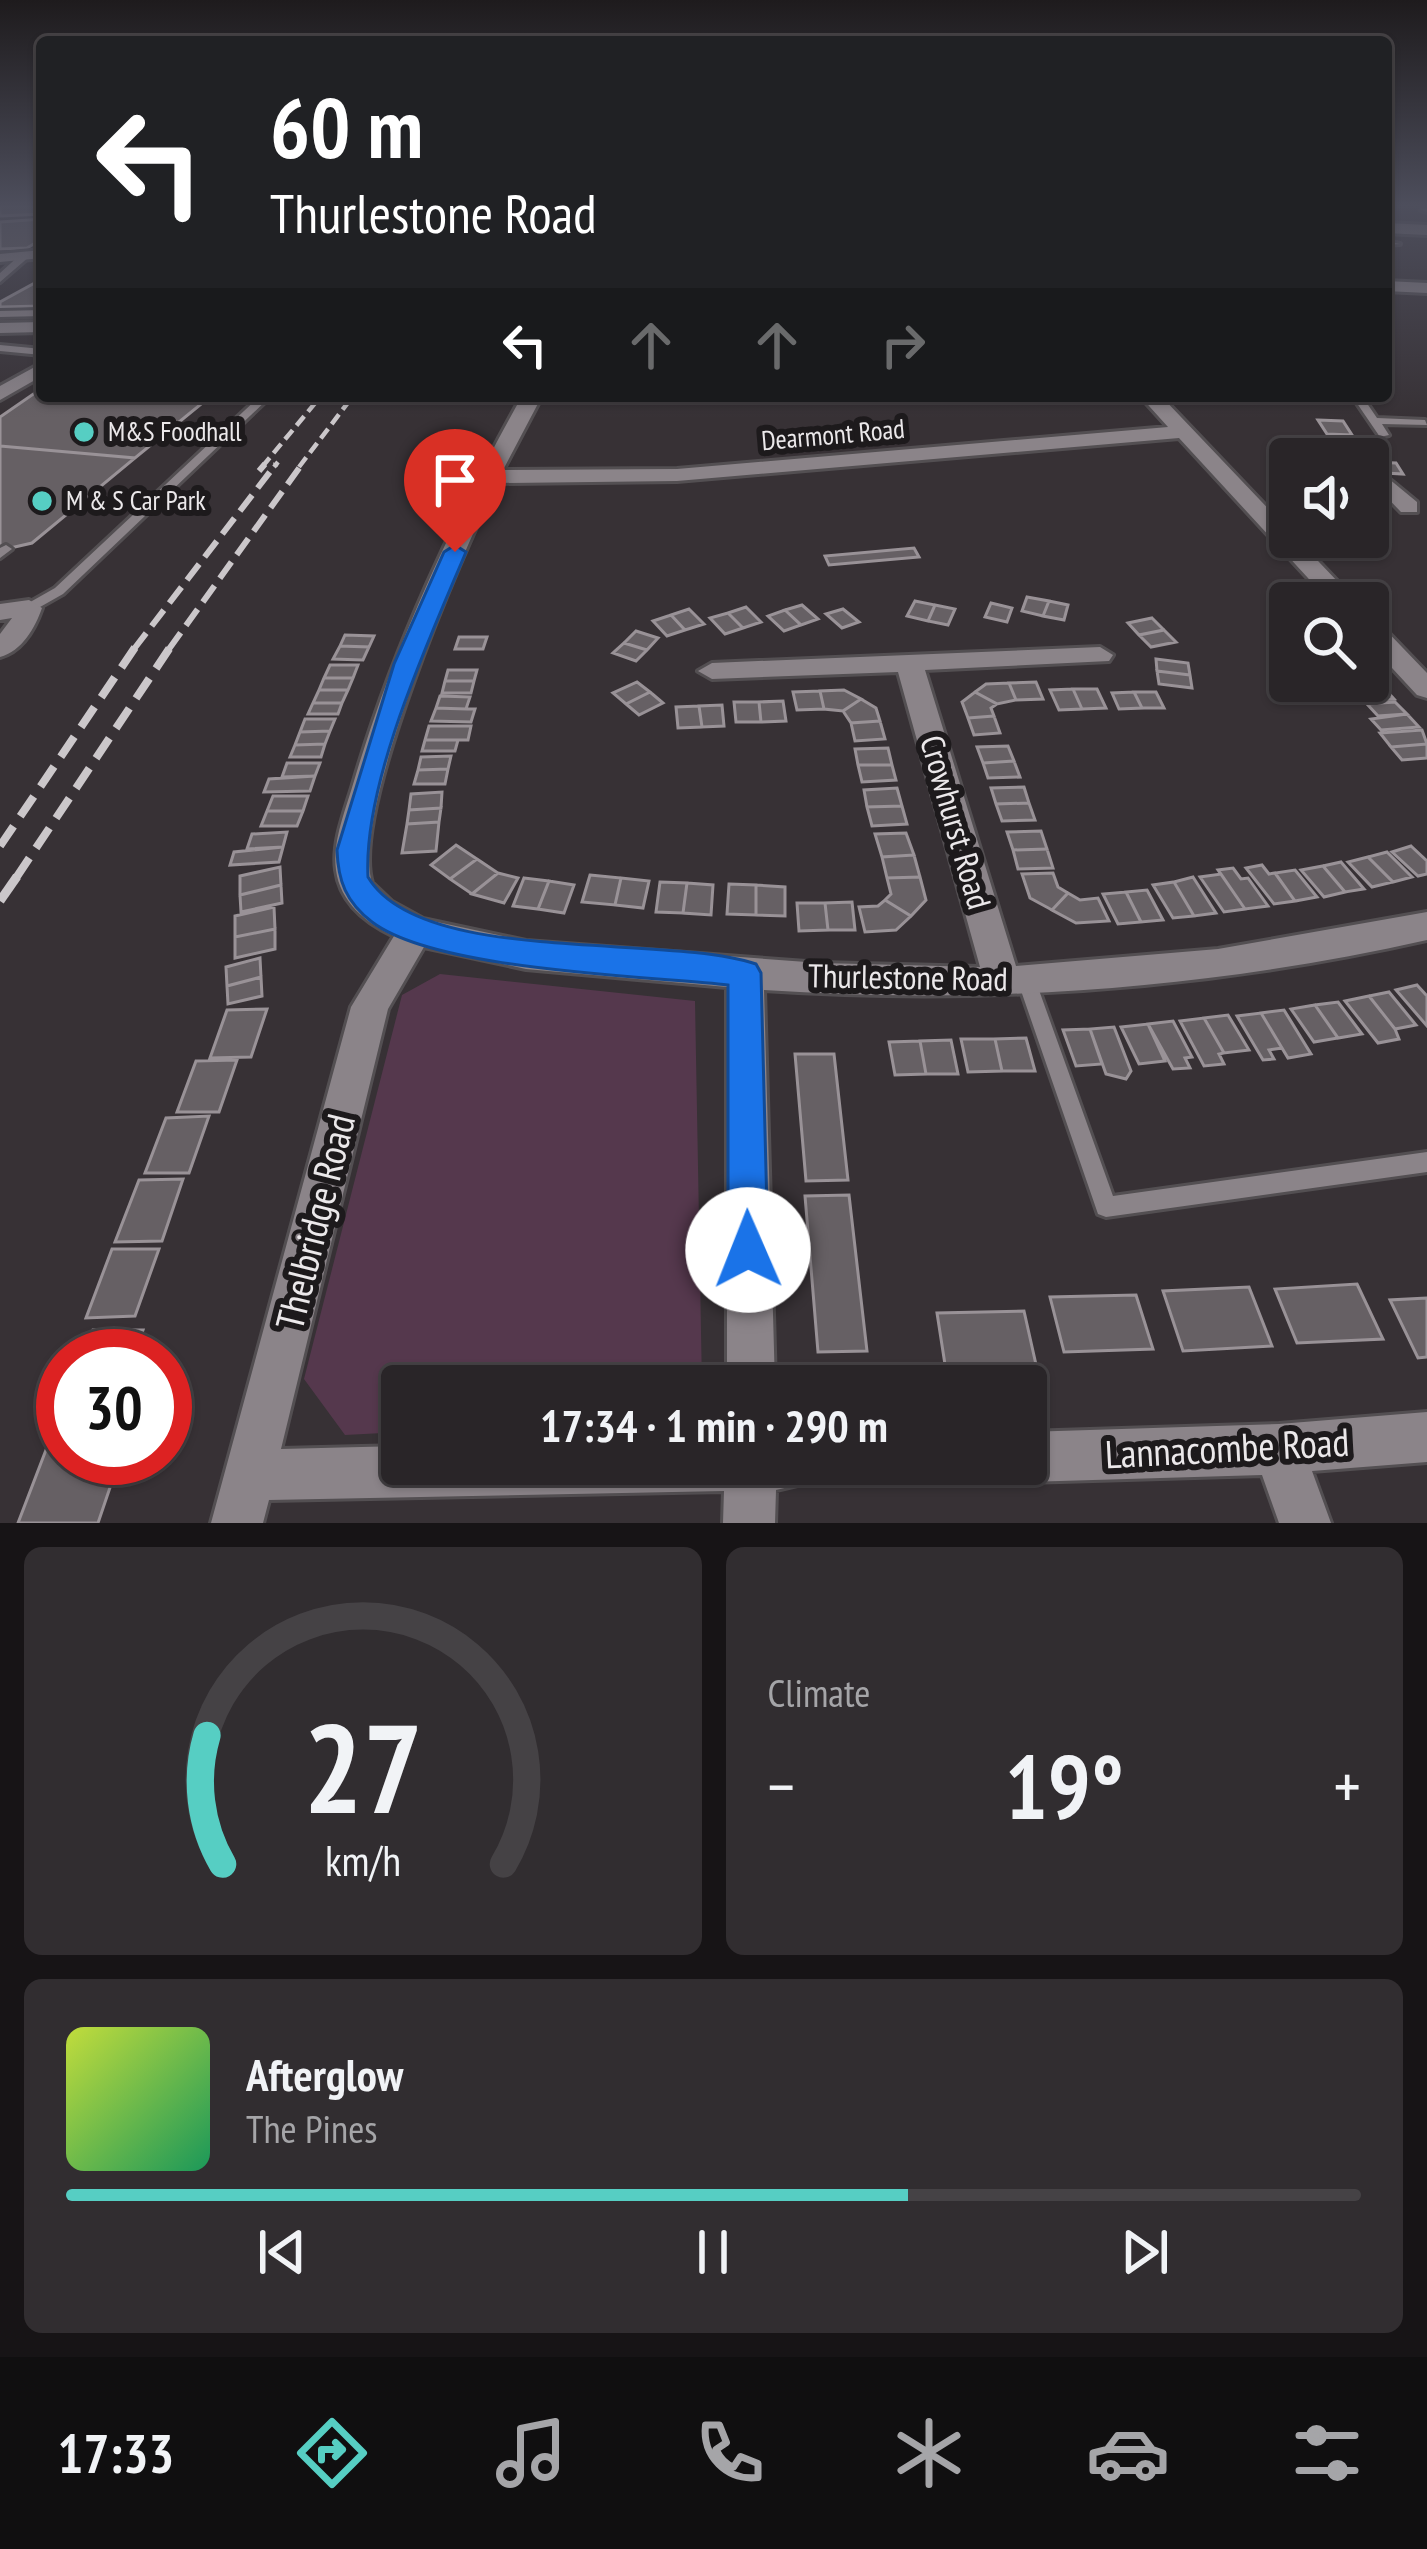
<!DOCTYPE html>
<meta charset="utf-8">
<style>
:root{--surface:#292528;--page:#312d30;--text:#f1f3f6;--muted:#a5a5a8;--line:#454245;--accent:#56cec3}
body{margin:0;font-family:"PT Sans Narrow",sans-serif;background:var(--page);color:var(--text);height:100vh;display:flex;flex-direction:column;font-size:45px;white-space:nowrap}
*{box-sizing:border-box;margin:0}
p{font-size:39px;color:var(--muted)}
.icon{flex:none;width:66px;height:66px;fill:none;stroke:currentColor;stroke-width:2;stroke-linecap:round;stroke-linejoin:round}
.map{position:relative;height:1523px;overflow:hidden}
.side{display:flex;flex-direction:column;gap:24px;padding:24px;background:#171416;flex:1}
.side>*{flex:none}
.top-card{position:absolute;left:36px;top:36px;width:1356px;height:366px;border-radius:12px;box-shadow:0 3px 9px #0004,0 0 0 3px var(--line);background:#202124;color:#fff;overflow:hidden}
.controls{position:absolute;left:1269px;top:438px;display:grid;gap:24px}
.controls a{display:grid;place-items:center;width:120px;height:120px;border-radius:12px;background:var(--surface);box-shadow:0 3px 9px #0004,0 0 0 3px var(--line);font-size:60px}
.speed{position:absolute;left:36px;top:1329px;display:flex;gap:24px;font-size:60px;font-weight:700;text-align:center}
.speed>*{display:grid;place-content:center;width:156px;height:156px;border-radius:50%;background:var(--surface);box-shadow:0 3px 9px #0004,0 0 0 3px var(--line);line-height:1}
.speed .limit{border:18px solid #d22;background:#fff;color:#111}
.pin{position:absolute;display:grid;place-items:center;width:102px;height:102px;color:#fff;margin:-123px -51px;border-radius:50% 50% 50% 0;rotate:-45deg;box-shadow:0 0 12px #0007}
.pin .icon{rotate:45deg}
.me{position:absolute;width:132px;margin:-66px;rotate:359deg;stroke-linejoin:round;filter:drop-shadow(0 0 9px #0008)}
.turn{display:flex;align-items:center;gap:42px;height:252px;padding:0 36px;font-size:54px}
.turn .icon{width:156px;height:156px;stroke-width:2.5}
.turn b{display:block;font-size:84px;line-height:102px}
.lanes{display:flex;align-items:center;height:114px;padding:0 36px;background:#0003;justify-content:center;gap:60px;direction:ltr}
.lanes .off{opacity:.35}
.big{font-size:90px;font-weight:700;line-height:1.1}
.side .widget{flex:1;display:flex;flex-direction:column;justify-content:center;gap:18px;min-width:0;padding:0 42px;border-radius:18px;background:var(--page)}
.side .dial{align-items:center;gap:0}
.dial svg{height:312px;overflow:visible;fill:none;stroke:var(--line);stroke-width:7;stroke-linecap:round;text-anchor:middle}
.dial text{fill:var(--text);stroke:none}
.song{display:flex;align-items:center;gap:36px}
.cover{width:144px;height:144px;border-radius:18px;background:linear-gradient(135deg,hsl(70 70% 55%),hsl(150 70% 35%))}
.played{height:12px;border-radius:6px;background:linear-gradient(90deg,var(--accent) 65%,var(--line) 65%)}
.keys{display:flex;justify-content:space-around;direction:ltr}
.heat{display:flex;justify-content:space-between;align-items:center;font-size:66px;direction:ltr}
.side .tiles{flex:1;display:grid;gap:24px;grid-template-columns:1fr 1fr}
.widget:last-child{grid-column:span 2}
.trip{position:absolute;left:381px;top:1365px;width:666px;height:120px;border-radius:12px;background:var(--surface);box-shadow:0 3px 9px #0004,0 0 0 3px var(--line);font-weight:700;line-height:120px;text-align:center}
.menu{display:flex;height:192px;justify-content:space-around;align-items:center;background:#100f10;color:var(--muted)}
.menu .icon{width:84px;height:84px}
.menu .on{color:var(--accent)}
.menu b{font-size:54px;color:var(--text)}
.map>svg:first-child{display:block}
.green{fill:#55384d}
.building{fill:#666064;stroke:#999297;stroke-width:3}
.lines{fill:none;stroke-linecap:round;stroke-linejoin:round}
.service-casing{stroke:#534f52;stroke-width:6}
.pedestrian-casing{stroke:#534f52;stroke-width:6}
.minor-casing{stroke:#534f52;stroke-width:6}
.tertiary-casing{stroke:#534f52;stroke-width:6}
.service{fill:#8b8489;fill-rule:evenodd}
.pedestrian{fill:#8b8489;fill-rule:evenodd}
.minor{fill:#8b8489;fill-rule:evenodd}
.tertiary{fill:#8b8489;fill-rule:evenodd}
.rail-far3{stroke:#cbc7ca;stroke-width:4.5;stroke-dasharray:12 6;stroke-linecap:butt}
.rail-far2{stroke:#cbc7ca;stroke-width:6;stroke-dasharray:20 9;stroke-linecap:butt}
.rail-far1{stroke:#cbc7ca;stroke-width:8;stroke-dasharray:24 12;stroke-linecap:butt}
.rail{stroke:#cbc7ca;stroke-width:9;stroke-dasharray:30 15;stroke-linecap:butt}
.route{fill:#1a73e8;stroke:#114b97;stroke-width:3}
.poi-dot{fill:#56cec3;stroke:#1d1a1c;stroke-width:4.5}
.labels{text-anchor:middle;stroke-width:12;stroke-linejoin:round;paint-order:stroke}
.far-poi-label{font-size:27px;fill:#ebe8ea;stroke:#1d1a1c;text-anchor:start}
.far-street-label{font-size:27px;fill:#ebe8ea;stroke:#1d1a1c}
.street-label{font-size:33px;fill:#ebe8ea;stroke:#1d1a1c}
.near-street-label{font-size:39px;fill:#ebe8ea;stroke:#1d1a1c}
</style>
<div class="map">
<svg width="1427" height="1523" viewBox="0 0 1427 1523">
<rect width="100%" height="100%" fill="#373135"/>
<path class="green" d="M440,974L695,1001L702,1386H402V1432L345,1435L304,1379L402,995Z"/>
<path class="building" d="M0,206H42V214L0,216Z
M42,219V239L27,248L0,249V222Z
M42,279V306L0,307V302Z
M42,388V396H211L135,458L0,446V417Z
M1318,420L1343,421L1352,435L1327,434Z
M0,446L135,458L32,543L6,549H0Z
M1368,462L1396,463L1403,474L1368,472Z
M914,548L919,557L829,565L825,556Z
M1027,597L1049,601L1043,616L1022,611Z
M915,601L935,605L928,621L907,616Z
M1049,601L1068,605L1064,620L1043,616Z
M991,603L1012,608L1007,622L985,617Z
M802,605L818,619L801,625L785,610Z
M935,605L955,609L948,625L928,621Z
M746,607L761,622L743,628L728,613Z
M689,609L704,624L685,630L671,615Z
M843,609L859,622L842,628L826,614Z
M785,610L801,625L784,631L768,616Z
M728,613L743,628L725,634L710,618Z
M671,615L685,630L667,636L653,621Z
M1152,618L1164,630L1139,635L1128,623Z
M1164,630L1176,642L1151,647L1139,635Z
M636,631L658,638L647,650L624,643Z
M345,635L374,636L369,647L340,646Z
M459,637H487L483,649H455Z
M624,643L647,650L636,661L613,653Z
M340,646L369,647L363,660L333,659Z
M1156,659L1188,663L1190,675L1157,671Z
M330,665H358L353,678H324Z
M448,670H477L474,681H445Z
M1157,671L1190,675L1192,688L1159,684Z
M324,678H353L348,690H319Z
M445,681H474L471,693H442Z
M637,682L650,692L626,704L613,693Z
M1036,682L1043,699L1016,700L1009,683Z
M1009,683L1016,700L997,704L975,692L986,684Z
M1384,688L1394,699L1365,701L1355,690Z
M1073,689L1082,709L1059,710L1050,690Z
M1073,689H1097L1106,708L1082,709Z
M319,690H348L342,703H313Z
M844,690L861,699L843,711L824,709L820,691Z
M820,691L824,709L797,710L793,692Z
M650,692L663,703L639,715L626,704Z
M975,692L997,704L991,708L994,716L968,718L962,702Z
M1134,692L1142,708L1119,709L1112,693Z
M1134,692H1156L1164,708H1142Z
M440,696L470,697L466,709L436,708Z
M861,699L876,708L880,721L851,723L843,711Z
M783,701L786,721L761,722L759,702Z
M734,702H759L761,722H736Z
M1395,702L1407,714L1378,716L1367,704Z
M313,703H342L338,714H308Z
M722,705L724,726L702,727L699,706Z
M699,706L702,727L678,728L676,707Z
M436,708L466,709H475L471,722L431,721Z
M1407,714L1419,727L1381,730L1371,719Z
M994,716L1000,733L974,735L968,718Z
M305,719H335L330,731L300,732Z
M880,721L885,739L855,741L851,723Z
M429,726H471L468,740H425Z
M1422,730L1427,744L1391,747L1380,733Z
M330,731L325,744L295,745L300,732Z
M425,740H458L455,751H422Z
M325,744L321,757H290L295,745Z
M1427,744V758L1402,760L1391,747Z
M1008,746L1014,761L983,763L977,747Z
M888,748L892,765H858L855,749Z
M451,756L448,769L418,770L421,757Z
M1014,761L1020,777L988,778L983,763Z
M287,763H320L315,776L282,777Z
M858,765H892L896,780L862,782Z
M448,769L445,784H414L418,770Z
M315,776L310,791L264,792L269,779Z
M1024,787L1029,803L996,804L991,788Z
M897,788L902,806L867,807L864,790Z
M442,792L441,808L409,810L411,794Z
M273,796H308L303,811H267Z
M1029,803L1035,820L1002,821L996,804Z
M902,806L907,824L872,826L867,807Z
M441,808L439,822L407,824L409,810Z
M267,811H303L297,826H261Z
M439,822L436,851L402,853L407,824Z
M1041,831L1047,849L1013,850L1007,832Z
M287,832L283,847L247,849L252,834Z
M906,833L914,855L882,857L875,834Z
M456,845L477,859L450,879L431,865Z
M1411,846L1427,861V874L1418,876L1392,852Z
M283,847L279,862L230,865L234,852Z
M1047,849L1053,868L1018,869L1013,850Z
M1387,852L1412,877L1393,882L1368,857Z
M914,855L920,877L887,878L882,857Z
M1368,857L1393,882L1372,887L1348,862Z
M477,859L498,873L472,894L450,879Z
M1341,862L1364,889L1345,892L1323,866Z
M1262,865L1269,874L1275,873L1295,901L1274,904L1246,868Z
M1323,866L1345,892L1324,897L1301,870Z
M280,867L281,885L240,895V876Z
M1233,868L1241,879L1248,878L1268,906L1245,909L1218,870Z
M1295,870L1317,897L1295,901L1275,873Z
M498,873L518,878L504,903L472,894Z
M1053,873L1058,887L1068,893L1052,910L1030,898L1022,874Z
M1221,874L1245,909L1224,912L1200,877Z
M590,875L621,878L615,905L582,902Z
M920,877L926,900L911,916L885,900L891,894L887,878Z
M1193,877L1216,913L1194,916L1174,882Z
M524,878L549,881L538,909L513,906Z
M621,878L649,881L643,908L615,905Z
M549,881L574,885L564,913L538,909Z
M660,882L687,883L683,913L656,912Z
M1174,882L1194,916L1173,918L1153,885Z
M687,883L713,885L711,915L683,913Z
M729,884L756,885V915L727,914Z
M281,885L282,903L241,912L240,895Z
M756,885L785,887V916L756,915Z
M1147,890L1163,920L1141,922L1126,892Z
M1126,892L1141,922L1118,924L1103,894Z
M1068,893L1080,900L1098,898L1109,921L1076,923L1052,910Z
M885,900L911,916L896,930L865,932L859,907L878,906Z
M852,902L855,930H828L825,903Z
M797,903H825L828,930L799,931Z
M274,907L275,929L235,937V916Z
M275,929V949L235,958V937Z
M260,958L261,977L227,986L226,967Z
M261,977L262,996L228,1004L227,986Z
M1417,985L1427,996V1026L1396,990Z
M1389,992L1416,1025L1395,1029L1369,996Z
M1369,996L1395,1029L1399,1039L1378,1043L1345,1001Z
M1338,1002L1362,1034L1338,1038L1315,1005Z
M1315,1005L1338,1038L1314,1042L1291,1009Z
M267,1009L251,1057L210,1058L227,1010Z
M1284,1010L1311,1054L1288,1058L1261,1013Z
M1261,1013L1282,1048L1269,1050L1274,1059L1263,1060L1237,1016Z
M1228,1015L1249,1050L1224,1053L1204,1018Z
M1204,1018L1224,1053L1219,1054L1224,1064L1204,1066L1180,1021Z
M1173,1021L1192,1057L1185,1058L1190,1068L1173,1069L1148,1024Z
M1148,1024L1165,1061L1139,1064L1121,1027Z
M1114,1027L1131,1071L1126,1079L1106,1074L1090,1029Z
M1090,1029L1102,1064L1076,1066L1063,1030Z
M1026,1038L1035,1071H1002L995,1039Z
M961,1039H995L1002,1071L968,1072Z
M951,1040L958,1074H926L920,1041Z
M920,1041L926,1074L895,1075L889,1042Z
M795,1054H834L848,1180L806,1181Z
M237,1060L219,1112H177L196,1061Z
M209,1116L189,1173H145L166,1118Z
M183,1179L162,1241L115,1242L139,1180Z
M849,1195L867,1351L818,1352L805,1196Z
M112,1249H159L135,1316L86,1318Z
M1357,1284L1383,1339L1297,1343L1275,1289Z
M1249,1287L1272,1346L1183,1351L1163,1291Z
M1136,1295L1153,1349L1064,1352L1050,1297Z
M1427,1298V1357L1418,1358L1390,1300Z
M1024,1311L1037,1369L946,1371L937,1313Z
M93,1330H143L134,1356H84Z
M54,1429H63V1458H120L98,1523H18Z"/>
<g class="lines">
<g class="service-casing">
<path id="service" d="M1427,208V212L1421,210L1422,209Z
M1386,241L1400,244L1386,245Z
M0,345L42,349V355L0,351Z
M260,396H271L63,594L33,611H25V605L55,588Z
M1352,396H1362L1377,418L1425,420L1427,425L1382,424L1389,435L1380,437Z
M6,545L12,549L0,558V548Z
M1026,972L1032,974L1035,979L1113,1196L1427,1152V1172L1106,1217L1098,1214L1017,979L1020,974Z"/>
</g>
<g class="pedestrian-casing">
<path id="pedestrian" d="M21,254L30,256L0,282V273Z
M42,310V316L0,317V311Z"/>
</g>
<g class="minor-casing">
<path id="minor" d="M42,250V258L0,262V254Z
M1386,281L1427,283V293L1386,291Z
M42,322V332L0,333V323Z
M42,363V376L0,400V386Z
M522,396H542L503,470L677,469L1168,427L1140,396H1161L1358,603H1331L1179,438L677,481L497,483C461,554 350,813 372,883L392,902L423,919L526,941L820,963L980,967L898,672L712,679L698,671L712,663L1100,647L1113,655L1109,661L925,670L1016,966L1218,949L1427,912V940C1209,989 987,1005 764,990L775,1386H727V987L526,969L424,947L388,1009L281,1449L402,1446V1464H817L810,1482L776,1490L775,1523H723L724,1491L269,1500L263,1523H211L351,1007L394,936C366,923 340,902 336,870C332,841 346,809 354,781C394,645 454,518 522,396Z
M1383,474L1417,502V512H1401L1375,485V475Z
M29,600L42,608C35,628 22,651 0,657V634L12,618L0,620V604Z
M1368,619L1377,621L1427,673V698L1417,695L1368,642Z
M1427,1412V1462L1312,1471L1331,1523H1279L1262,1475L1026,1482L1008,1475L1004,1464H1026V1432L1279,1424Z"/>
</g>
<g class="tertiary-casing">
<path id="tertiary" d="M1386,223L1427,225V235L1386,233Z"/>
</g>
<use href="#service" class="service"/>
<use href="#pedestrian" class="pedestrian"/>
<use href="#minor" class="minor"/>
<use href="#tertiary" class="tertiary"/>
<path class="rail-far3" d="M262,467L321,396
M274,467L278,462
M299,467L353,396"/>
<path class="rail-far2" d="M259,471L265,464
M134,649L276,464
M169,649L302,464"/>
<path class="rail-far1" d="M0,846L136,646
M16,878L171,646"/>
<path class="rail" d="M0,901L18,875"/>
</g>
<linearGradient id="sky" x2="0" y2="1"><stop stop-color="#1e1b1d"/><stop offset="0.49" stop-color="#4d4e5c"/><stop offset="1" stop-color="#4d4e5c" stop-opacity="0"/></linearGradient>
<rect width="1427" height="419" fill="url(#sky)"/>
<path class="route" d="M455,545L466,552C429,640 363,782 368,877C421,966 664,933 756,964L761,973L768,1250L762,1264L748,1270L734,1264L728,1250V985C643,976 435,970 372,922C346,902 338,881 337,850L394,664L444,552Z"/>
<g class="poi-dot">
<circle cx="84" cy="432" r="12"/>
<circle cx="42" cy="501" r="12"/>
</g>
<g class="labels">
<g class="far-poi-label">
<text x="108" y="441">M&amp;S Foodhall</text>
<text x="66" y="510">M &amp; S Car Park</text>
</g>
<g class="far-street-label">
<text transform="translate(833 435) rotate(-5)" y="9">Dearmont Road</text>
</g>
<g class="street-label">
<text transform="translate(956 822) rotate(74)" y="12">Crowhurst Road</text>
<text transform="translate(908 977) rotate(1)" y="12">Thurlestone Road</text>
</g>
<g class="near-street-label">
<text transform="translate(315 1222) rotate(-76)" y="14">Thelbridge Road</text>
<text transform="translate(1227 1448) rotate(-3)" y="14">Lannacombe Road</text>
</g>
</g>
</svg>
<div class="controls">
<a><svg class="icon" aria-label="sound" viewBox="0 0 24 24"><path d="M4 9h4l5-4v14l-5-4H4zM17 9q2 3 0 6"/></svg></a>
<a><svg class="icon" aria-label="search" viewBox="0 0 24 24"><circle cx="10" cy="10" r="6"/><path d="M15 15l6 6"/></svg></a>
</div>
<div class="speed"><div class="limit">30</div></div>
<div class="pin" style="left:455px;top:552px;background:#d93025"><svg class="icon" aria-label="arrive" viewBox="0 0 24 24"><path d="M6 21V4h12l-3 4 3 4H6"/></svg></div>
<svg class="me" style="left:748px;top:1250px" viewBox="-20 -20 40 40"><circle r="19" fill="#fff"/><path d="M0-13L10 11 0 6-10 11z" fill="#1a73e8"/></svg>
<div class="trip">17:34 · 1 min · 290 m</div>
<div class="top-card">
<div class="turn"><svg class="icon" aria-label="left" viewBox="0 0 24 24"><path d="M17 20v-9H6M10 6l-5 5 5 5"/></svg><div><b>60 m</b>Thurlestone Road</div></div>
<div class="lanes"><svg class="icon" aria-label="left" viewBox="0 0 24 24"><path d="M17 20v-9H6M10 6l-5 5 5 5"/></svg><svg class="icon off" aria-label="ahead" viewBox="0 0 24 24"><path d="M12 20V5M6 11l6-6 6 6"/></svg><svg class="icon off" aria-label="ahead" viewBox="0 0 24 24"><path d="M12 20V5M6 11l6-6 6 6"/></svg><svg class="icon off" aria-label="right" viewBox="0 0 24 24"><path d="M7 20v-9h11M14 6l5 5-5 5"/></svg></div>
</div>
</div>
<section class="side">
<div class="tiles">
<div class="widget dial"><svg viewBox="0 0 100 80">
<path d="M14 69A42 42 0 1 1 86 69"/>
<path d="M14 69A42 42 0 0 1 10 36" stroke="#56cec3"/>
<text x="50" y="56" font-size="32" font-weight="700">27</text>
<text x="50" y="72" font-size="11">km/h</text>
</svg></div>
<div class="widget"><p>Climate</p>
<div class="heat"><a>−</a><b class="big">19°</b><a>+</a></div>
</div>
<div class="widget">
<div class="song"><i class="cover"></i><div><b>Afterglow</b><p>The Pines</p></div></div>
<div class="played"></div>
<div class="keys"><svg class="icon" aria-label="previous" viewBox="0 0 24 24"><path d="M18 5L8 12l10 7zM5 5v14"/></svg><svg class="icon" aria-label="pause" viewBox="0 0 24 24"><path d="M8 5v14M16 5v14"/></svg><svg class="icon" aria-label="next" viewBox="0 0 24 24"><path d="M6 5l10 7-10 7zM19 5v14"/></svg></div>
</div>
</div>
</section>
<nav class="menu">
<b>17:33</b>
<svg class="icon on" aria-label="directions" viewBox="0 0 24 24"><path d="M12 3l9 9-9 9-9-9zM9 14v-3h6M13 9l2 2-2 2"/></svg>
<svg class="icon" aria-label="music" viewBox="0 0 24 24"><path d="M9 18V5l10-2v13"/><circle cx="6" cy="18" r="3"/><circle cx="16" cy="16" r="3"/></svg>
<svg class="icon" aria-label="phone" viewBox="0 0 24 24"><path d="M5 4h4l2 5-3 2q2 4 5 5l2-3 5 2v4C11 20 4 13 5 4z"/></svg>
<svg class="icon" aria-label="climate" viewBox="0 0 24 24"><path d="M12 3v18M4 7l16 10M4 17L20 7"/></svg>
<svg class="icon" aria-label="car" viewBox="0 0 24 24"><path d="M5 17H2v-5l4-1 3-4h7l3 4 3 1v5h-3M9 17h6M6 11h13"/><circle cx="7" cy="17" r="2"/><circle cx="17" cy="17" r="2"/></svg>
<svg class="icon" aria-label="filters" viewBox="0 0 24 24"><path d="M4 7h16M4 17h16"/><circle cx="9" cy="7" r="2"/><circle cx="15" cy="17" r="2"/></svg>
</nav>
